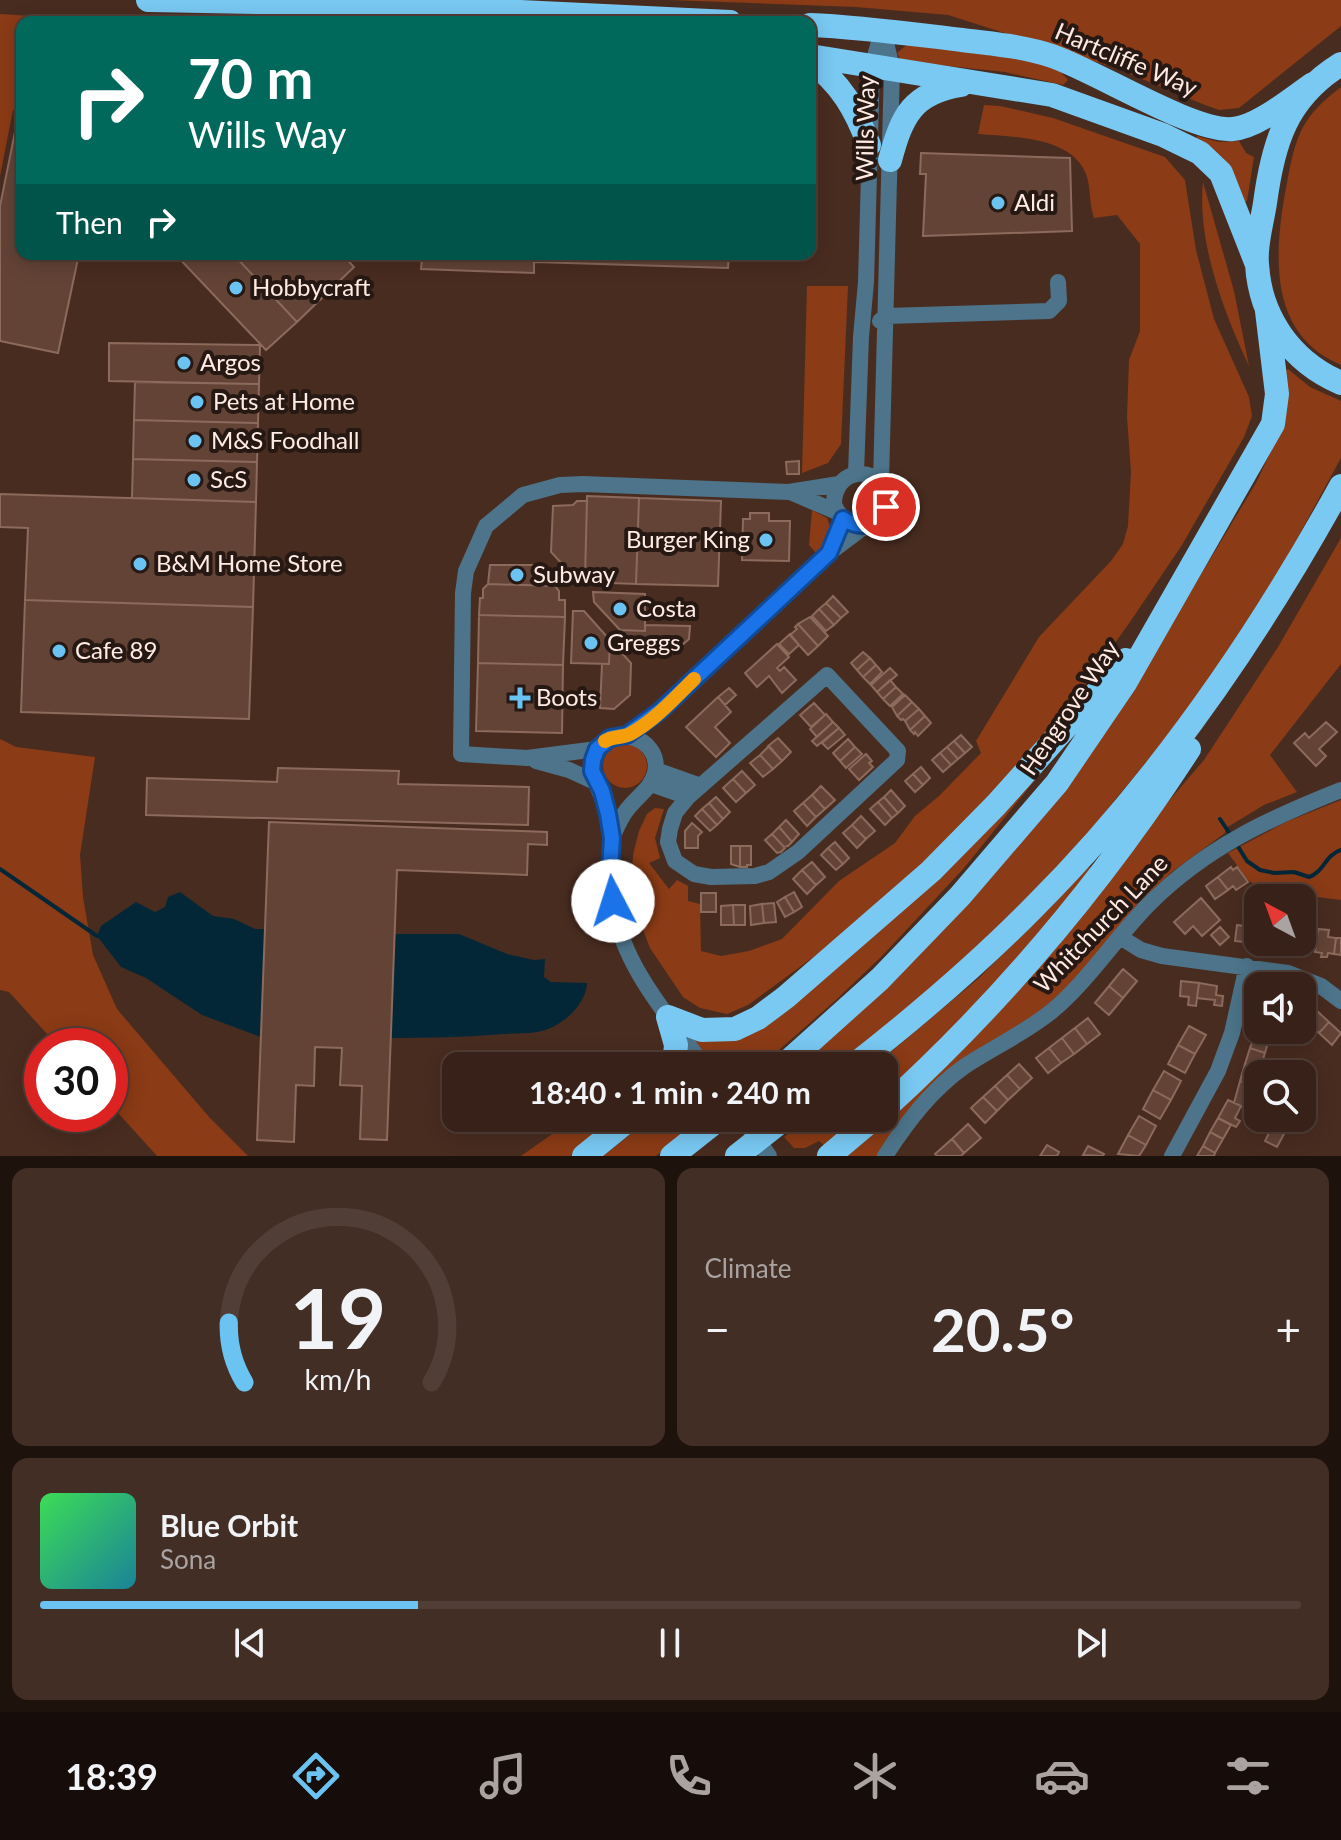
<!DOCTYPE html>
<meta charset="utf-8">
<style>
:root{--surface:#372118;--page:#422e25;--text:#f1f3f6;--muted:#aaa3a2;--line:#513e37;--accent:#6bc3f2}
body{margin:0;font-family:Lato,sans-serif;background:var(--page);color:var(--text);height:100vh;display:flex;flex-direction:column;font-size:30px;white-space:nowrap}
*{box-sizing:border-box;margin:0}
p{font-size:26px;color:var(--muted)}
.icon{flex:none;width:44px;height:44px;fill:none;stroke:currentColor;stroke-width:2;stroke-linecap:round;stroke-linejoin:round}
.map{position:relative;height:1156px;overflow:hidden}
.sheet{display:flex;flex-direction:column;gap:12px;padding:12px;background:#1e120d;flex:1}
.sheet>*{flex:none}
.top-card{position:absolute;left:16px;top:16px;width:800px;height:244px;border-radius:16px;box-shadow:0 4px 20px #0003,0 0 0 2px var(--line);background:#00695c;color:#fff;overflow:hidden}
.needle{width:52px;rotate:319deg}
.fabs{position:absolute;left:1244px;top:884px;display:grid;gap:16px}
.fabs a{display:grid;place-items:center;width:72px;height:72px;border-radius:16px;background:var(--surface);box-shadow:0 4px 20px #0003,0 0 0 2px var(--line);font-size:40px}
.speed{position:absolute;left:24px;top:1028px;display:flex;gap:16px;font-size:40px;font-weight:700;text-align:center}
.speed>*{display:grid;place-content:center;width:104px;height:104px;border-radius:50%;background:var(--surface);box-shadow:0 4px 20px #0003,0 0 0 2px var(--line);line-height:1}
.speed .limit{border:12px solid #d22;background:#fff;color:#111}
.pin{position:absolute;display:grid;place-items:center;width:68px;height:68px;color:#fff;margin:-34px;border:4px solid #fff;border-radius:50%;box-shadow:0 2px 8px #0007}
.me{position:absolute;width:88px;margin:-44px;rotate:355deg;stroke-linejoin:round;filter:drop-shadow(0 0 6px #0008)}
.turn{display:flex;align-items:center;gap:28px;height:168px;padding:0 40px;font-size:36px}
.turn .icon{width:104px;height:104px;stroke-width:2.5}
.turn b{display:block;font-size:56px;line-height:68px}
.then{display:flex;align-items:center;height:76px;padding:0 40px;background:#0003;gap:16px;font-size:30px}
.big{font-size:60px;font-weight:700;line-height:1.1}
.sheet .widget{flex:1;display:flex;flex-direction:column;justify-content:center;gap:12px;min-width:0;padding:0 28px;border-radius:16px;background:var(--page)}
.sheet .dial{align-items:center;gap:0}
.dial svg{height:208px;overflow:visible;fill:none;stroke:var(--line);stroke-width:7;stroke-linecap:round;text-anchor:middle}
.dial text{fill:var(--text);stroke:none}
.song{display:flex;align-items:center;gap:24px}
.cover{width:96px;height:96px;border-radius:12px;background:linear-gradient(135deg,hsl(130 70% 55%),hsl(190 70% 35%))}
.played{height:8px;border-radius:4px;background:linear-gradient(90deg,var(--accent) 30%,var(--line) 30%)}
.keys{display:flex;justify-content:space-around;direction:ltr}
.heat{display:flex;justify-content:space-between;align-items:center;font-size:44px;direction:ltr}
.sheet .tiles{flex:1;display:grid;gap:12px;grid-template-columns:1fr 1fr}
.widget:last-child{grid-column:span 2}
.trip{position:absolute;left:442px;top:1052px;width:456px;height:80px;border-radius:16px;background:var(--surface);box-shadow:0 4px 20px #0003,0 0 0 2px var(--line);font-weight:700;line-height:80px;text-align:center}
.menu{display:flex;height:128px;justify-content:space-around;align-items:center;background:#160d0a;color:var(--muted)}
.menu .icon{width:56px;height:56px}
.menu .active{color:var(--accent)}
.menu b{font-size:36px;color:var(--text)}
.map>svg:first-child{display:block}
.green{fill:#8b3b15}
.water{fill:#042738}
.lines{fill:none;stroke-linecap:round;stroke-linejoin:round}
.stream{stroke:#042738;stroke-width:4}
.building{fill:#634336;stroke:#8c6a5c;stroke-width:2}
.street{stroke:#4d748a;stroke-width:16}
.highway{stroke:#79c9f3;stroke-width:24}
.highway-bridge{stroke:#79c9f3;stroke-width:24}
.route-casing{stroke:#114b97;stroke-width:20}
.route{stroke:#1a73e8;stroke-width:14}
.slow{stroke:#f59e0b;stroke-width:14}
.poi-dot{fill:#6bc3f2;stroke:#261813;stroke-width:3}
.labels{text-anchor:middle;stroke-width:8;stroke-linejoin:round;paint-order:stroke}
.street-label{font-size:24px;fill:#ffebe3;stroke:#261813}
.poi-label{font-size:24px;fill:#ffebe3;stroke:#261813;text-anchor:start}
</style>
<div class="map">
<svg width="1341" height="1156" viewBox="0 0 1341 1156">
<rect width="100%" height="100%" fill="#492c20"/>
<path class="green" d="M669,0H1341V26L1239,108L1219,110L1205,105L1118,69L948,15L856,7Z
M0,14L111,21L214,22H22V112L13,110L0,176Z
M908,44L951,46L1055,66L1068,80L1063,85L1005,72L901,61L897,53Z
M1341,87V365C1269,335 1274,257 1285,193C1290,169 1293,142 1306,122C1315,108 1328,97 1341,87Z
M984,105L1000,106L1053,118L1165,157L1185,180L1196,250L1214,319L1249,397L1252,416L1244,437L1182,545L1130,622L1057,724L1010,783L849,931L748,1005L727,1014L700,1008L683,997L650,948L641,924L632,875L633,855L639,831L647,814L655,808L664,809L655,838L660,858L649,863L669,889L677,880L688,886V901L700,904L701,951L721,956L749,951L782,939L839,881L895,843L915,816L939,796L981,753L976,741L1039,637L1111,561L1123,544L1128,526L1131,472L1127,417L1129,360L1140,331V244L1117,215L1094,218C1089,204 1091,187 1086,174C1071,136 1012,137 978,134Z
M1197,136L1219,142L1239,141L1246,153L1254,157L1247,201L1243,202L1196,139Z
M1203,182L1234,291L1249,366C1224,313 1197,242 1203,182Z
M807,286H848L841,444L828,463L802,473Z
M1288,369L1310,387L1341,401V458L1280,570L1188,711L1055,873L898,1021L839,1066H794L893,977L1152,656L1256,483L1284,424L1288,396L1285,371Z
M812,510L827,518L831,529L826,543L816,553L809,545Z
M1341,538V664L1270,755L1297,792L1264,805L1226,828L1225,833L1173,871L1139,902L1073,982L1035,1016L982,1050L880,1156H845L931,1078L1204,760L1278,647Z
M1072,734L964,868L882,956L837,999L761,1066H725L720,1060L708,1064L688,1036L717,1041Z
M0,739L16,747L95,757L80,855L83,897L93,955L117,1009L209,1117L248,1156H157L110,1104V1046H58L9,992L0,990Z
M603 766a22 22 0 1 1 44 0a22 22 0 1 1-44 0Z
M1341,800V900L1262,890L1248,880L1228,853L1286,822Z
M1089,867L1094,869L992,988L884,1096V1066H874L979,978Z
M575,1118H621L573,1156H521Z
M651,1118H705L656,1156H603Z
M808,1118H859L826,1147L819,1141L805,1148H794L784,1137Z"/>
<path class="water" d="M180,892L213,916L234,919L255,929H265L261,1037L202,1015L146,978L121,967L97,936L101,926L136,902L155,912L165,907L168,897Z
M395,934H459L507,954L534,960L545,959L544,977L551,982L587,983C586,1005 562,1026 542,1031C530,1034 516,1033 504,1034C466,1037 429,1038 391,1038Z"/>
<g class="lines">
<path class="stream" d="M1220,819L1232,837
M1237,845L1247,861L1260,870L1274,873L1294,872L1309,877C1324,872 1325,855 1341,850
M0,869L97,936"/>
</g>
<path class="building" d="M18,117L22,118V254H79L58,353L0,341V206Z
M921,153L1070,158L1072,231L923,236L926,174H920Z
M175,254H233L297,322L266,350Z
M233,254H342L354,267L297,322Z
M363,254H729L728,268L534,262V273L421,269L422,259L363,257Z
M109,343L260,345L259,384L109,381Z
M135,382L259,384L258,423L134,420Z
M134,420L258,423L257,462L133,459Z
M133,459L257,462L256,502L132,498Z
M799,461V474H787L786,462Z
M0,494L256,502L253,607L25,600L28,528L0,527Z
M587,496L639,498L636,584L585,582Z
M639,498L721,501L718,586L636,584Z
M577,501H587L585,577H574L551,552L553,506L573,505Z
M750,513H769V521H790L789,561L742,560L743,519H750Z
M490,565H535L555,586L488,584Z
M488,584L555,586L559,591V600H565V617L479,615L480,598H483V589Z
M593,592L645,594V631L620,630L594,602Z
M833,596L848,612L841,618L826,603Z
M25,600L253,607L249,719L21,712Z
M826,603L841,618L834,625L819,609Z
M819,609L834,625L826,631L812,616Z
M573,611H584L610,640L609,664L571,663Z
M479,615L565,617L563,665L478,663Z
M810,617L828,636L818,646L798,624Z
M798,624L818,646L808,655L790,635L797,629L795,627Z
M645,625L690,626L689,639L672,654L640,653L620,630L645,631Z
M790,634L799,645L789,654L779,644Z
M610,640L631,663L630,695L614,709L600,708L602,664H609Z
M777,644L789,657L777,668L780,671L784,667L796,680L782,693L769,676L757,687L745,673Z
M863,652L870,658L857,670L851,663Z
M870,658L876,665L863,677L857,670Z
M478,663L563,665L562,733L476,731Z
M876,665L882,672L870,684L863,677Z
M890,668L897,675L877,692L871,685Z
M890,680L896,687L883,699L877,692Z
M896,687L903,694L890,706L883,699Z
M729,688L736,695L725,705L718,697Z
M905,695L912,702L897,716L892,707Z
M718,697L731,712L715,727L730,743L716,757L686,727Z
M912,702L919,709L905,721L903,719L901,720L897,716Z
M814,703L825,715L811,727L800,715Z
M919,709L925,716L910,730L905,721Z
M826,714L833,722L817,737L810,729Z
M925,716L931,723L918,736L915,732L914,734L910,730Z
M833,722L839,728L817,746L812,741Z
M1326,722L1337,732L1319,749L1326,756L1316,766L1294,743L1305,733L1309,738Z
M839,728L845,735L828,749L822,743Z
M961,735L972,747L965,753L954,741Z
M778,738L791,752L782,761L768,746Z
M848,739L855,747L840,761L833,753Z
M954,741L965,753L958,759L947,747Z
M769,746L782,761L773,769L760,755Z
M855,747L862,754L846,768L840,761Z
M947,747L958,759L951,765L940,753Z
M940,753L951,765L943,772L932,760Z
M866,754L872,761L869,763L873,767L859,780L849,769Z
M760,755L773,769L763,777L750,763Z
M921,767L930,778L923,785L913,774Z
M278,768L399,771L398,784L529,787L528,825L146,815L147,778L277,782Z
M742,771L755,785L746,793L733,779Z
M913,774L923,785L915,792L905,781Z
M733,779L746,793L736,802L723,788Z
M821,786L835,800L825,809L812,795Z
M891,790L905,806L898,813L884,797Z
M812,795L825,809L816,817L803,803Z
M716,797L730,812L723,819L709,803Z
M884,797L898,813L892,818L878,802Z
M878,802L892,818L885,825L870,809Z
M709,803L723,819L717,825L702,809Z
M803,803L816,817L807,826L794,811Z
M702,809L717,825L710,831L695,816Z
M861,816L875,831L866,839L852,825Z
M786,820L799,834L792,842L779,827Z
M269,822L547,832V845L528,844L527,875L397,870L387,1140L360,1139L362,1086L340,1085L342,1048L315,1047L314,1086L296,1085L294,1142L257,1140Z
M692,823L702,832L698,836V848H685V831Z
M852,825L866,839L857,848L843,833Z
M779,827L792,842L788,846L784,847L772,834Z
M772,834L785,848L781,852L777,853L765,840Z
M835,842L849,858L843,864L828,848Z
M731,846H740V867L731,864Z
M740,846H751V865H747V867H740Z
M828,848L843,864L836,870L821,855Z
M812,862L825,877L816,885L802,870Z
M1231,867L1233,870L1237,867L1248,882L1236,890L1233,886L1228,890L1218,877Z
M802,870L816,885L807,894L793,879Z
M1218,877L1228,890L1215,899L1206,886Z
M794,892L802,907L794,912L785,897Z
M701,893H716V912H701Z
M785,897L794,912L785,917L777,902Z
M1201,898L1220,920L1202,936L1193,926L1185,934L1174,922Z
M774,903L776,922L764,923L762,904Z
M762,904L764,923L751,925L750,906Z
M733,905L734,925H721V906Z
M733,905H745V925H734Z
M1256,918H1258V942H1267L1262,949L1250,947Z
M1237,925L1253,927L1251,943L1235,941Z
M1220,927L1229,937L1220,945L1211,935Z
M1302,928H1310L1309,951L1293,949L1294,942H1302Z
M1318,929L1329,930L1328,937L1336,938L1334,954L1328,953L1327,957H1321L1322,953L1315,952Z
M1336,938H1341V955L1334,954Z
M1123,969L1137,981L1123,998L1109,986Z
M1181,981L1199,983L1196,1006L1188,1005L1189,997L1180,996Z
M1199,983L1217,986L1216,995L1223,996L1222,1006L1214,1005L1215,1000L1197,998Z
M1109,986L1123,998L1109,1015L1095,1003Z
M1316,1010L1329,1022L1319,1033L1306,1021Z
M1088,1018L1100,1034L1087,1044L1075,1028Z
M1329,1022L1341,1033L1332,1045L1319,1033Z
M1189,1026L1206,1035L1195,1054L1178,1045Z
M1075,1028L1087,1044L1074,1054L1062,1038Z
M1256,1032L1270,1036L1265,1053L1250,1048Z
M1062,1038L1074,1054L1061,1063L1049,1048Z
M1178,1045L1195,1054L1185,1073L1168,1064Z
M1049,1048L1061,1063L1048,1073L1036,1058Z
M1250,1048L1265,1053L1260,1069L1245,1064Z
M1019,1064L1032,1078L1020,1089L1007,1075Z
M1245,1064L1260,1069L1254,1085L1240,1081Z
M1164,1071L1181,1081L1171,1100L1153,1090Z
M1007,1075L1020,1089L1008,1100L995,1086Z
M1240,1081L1254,1085L1245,1108L1234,1103Z
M995,1086L1008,1100L997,1111L983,1097Z
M1153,1090L1171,1100L1160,1119L1143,1109Z
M983,1097L997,1111L985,1123L971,1108Z
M1228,1100L1241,1106L1235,1118L1240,1121L1236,1127L1218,1118Z
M1139,1116L1156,1126L1146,1145L1128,1135Z
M1218,1118L1231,1125L1223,1139L1210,1132Z
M968,1124L981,1138L964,1153L952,1139Z
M1272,1127L1284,1134L1277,1147L1265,1141Z
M1210,1132L1223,1139L1215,1153L1203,1146Z
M1128,1135L1146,1145L1139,1156L1118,1154Z
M952,1139L964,1153L961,1156H937L935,1154Z
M1047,1145L1059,1152L1057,1156H1040Z
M1088,1146L1104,1154L1103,1156L1083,1155Z
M1203,1146L1215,1153L1214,1156H1197Z"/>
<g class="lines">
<path class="street" d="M880,321L886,316L1049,311L1059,301L1058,282
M856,473L861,337L866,282L872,66L882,32
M881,481L892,68L883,30
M790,492L837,512
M827,675L898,751L897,760L798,852L769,872L755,876L711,877L694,874L675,861L668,842L670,829L675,813L688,797Z
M627,735L660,711L829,553L865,526L879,519L886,507V489C869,463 834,472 834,504C839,519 850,525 865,526
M597,749L527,758L461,754L463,593L466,571L486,526L523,495L560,485L583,484L789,492L839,484
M536,761L569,770L595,782
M656,770L701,786
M651,784L688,797
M612,838C616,829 620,819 626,811C636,797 651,789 655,773C663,734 603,721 593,759C588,776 605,798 609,817C615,846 609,877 614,908C624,968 670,1018 704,1066
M1120,937L1141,950L1162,956L1288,973L1321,986L1341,1001
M742,1118L769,1156
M885,1156C907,1122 931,1090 965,1066C994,1047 1025,1033 1052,1011C1089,980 1116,937 1150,903C1207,847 1268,819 1341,790
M1172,1156L1218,1071L1232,1033L1247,966"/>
<path class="highway" d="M148,0L353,4L730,22
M810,25C861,27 911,34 962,40C992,44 1023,46 1052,56C1096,71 1194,133 1233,129C1258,127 1292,98 1313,84
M810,56L1052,95L1163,135L1200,153L1221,173L1256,262
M810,61C841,83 856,110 869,145
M1341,64C1286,98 1273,143 1265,203C1262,223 1255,245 1257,264C1260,318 1292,362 1341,383
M890,160C902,116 912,93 961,85
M668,1017L702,1030L735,1029L758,1018L786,997L931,871L996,805L1126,660
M668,1017L676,1045L674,1066
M783,1066L880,979L960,896L1057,783L1125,683L1273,424L1277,394L1267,311
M853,1066C917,1016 978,964 1035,906C1157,784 1258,637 1341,486
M884,1109C1001,1003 1103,882 1189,749
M584,1156L631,1118
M672,1156L720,1118
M829,1156L874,1118"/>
<path class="highway-bridge" d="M737,1156L785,1118"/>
</g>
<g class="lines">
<g class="route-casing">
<path id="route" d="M613,901L610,870L612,838L608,814L602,791L592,771L593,760L597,749L610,738L627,735L660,711L829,553L843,519C861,529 877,527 886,507"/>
</g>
<use href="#route" class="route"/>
<path class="slow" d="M605,741C613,736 622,738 630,734C654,721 675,698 694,679"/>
</g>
<g class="poi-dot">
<circle cx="998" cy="203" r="8"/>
<circle cx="236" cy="288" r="8"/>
<circle cx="184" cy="363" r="8"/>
<circle cx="197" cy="402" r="8"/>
<circle cx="195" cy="441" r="8"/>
<circle cx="194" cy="480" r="8"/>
<circle cx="766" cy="540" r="8"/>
<circle cx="140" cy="564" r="8"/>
<circle cx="517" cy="575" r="8"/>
<circle cx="620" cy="609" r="8"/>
<circle cx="591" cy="643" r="8"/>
<circle cx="59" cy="651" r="8"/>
<path d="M516 686h8v8h8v8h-8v8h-8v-8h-8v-8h8z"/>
</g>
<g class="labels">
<g class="street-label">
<text transform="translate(1126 60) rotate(23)" y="8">Hartcliffe Way</text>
<text transform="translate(866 128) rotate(-89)" y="8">Wills Way</text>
<text transform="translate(1070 708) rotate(-56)" y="8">Hengrove Way</text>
<text transform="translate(1101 924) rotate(-46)" y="8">Whitchurch Lane</text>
</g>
<g class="poi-label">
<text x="1014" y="211">Aldi</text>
<text x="252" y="296">Hobbycraft</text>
<text x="200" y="371">Argos</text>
<text x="213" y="410">Pets at Home</text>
<text x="211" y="449">M&amp;S Foodhall</text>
<text x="210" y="488">ScS</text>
<text x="750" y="548" text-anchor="end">Burger King</text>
<text x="156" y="572">B&amp;M Home Store</text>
<text x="533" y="583">Subway</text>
<text x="636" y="617">Costa</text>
<text x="607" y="651">Greggs</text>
<text x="75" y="659">Cafe 89</text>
<text x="536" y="706">Boots</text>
</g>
</g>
</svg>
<div class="fabs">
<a><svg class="needle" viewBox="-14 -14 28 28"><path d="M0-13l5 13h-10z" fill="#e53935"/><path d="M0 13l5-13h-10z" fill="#aaa3a2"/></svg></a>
<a><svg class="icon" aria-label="sound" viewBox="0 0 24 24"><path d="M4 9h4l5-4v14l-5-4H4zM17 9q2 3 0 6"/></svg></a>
<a><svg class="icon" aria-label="search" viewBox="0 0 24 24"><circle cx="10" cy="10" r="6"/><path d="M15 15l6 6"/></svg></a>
</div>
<div class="speed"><div class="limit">30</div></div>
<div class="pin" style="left:886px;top:507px;background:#d93025"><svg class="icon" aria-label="arrive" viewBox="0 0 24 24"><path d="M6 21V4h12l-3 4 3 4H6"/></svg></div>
<svg class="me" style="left:613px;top:901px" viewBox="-20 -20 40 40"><circle r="19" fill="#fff"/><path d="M0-13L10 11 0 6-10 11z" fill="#1a73e8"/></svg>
<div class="trip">18:40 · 1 min · 240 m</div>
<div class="top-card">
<div class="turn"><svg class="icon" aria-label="right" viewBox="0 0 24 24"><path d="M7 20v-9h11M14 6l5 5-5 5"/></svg><div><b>70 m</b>Wills Way</div></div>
<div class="then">Then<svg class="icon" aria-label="right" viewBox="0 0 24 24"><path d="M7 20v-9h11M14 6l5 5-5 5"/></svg></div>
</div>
</div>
<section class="sheet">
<div class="tiles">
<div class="widget dial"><svg viewBox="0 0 100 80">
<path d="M14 69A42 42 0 1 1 86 69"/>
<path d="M14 69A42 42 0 0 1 8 46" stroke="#6bc3f2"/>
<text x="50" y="56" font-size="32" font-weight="700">19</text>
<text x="50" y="72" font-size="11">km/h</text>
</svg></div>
<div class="widget"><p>Climate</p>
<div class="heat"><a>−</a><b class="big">20.5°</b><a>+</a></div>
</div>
<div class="widget">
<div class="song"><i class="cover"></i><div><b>Blue Orbit</b><p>Sona</p></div></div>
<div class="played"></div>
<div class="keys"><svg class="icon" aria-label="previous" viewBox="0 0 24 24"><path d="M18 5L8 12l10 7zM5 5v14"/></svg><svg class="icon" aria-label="pause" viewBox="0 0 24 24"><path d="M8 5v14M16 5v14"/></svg><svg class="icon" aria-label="next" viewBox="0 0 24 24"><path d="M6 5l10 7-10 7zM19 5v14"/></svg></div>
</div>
</div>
</section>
<nav class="menu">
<b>18:39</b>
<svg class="icon active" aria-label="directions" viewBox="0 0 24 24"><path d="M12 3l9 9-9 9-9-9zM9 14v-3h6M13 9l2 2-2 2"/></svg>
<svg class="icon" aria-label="music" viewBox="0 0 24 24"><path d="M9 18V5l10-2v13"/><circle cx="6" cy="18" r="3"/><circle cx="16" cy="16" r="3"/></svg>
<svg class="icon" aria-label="phone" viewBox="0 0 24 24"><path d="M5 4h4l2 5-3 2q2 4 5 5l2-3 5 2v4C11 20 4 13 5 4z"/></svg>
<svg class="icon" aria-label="climate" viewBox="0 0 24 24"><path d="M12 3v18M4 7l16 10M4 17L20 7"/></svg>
<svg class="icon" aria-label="car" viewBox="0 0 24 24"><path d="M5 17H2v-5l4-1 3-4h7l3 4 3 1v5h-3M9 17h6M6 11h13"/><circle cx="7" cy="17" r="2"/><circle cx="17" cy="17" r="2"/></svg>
<svg class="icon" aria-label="filters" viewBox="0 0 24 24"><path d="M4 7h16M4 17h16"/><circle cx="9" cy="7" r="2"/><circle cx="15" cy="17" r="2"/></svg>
</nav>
